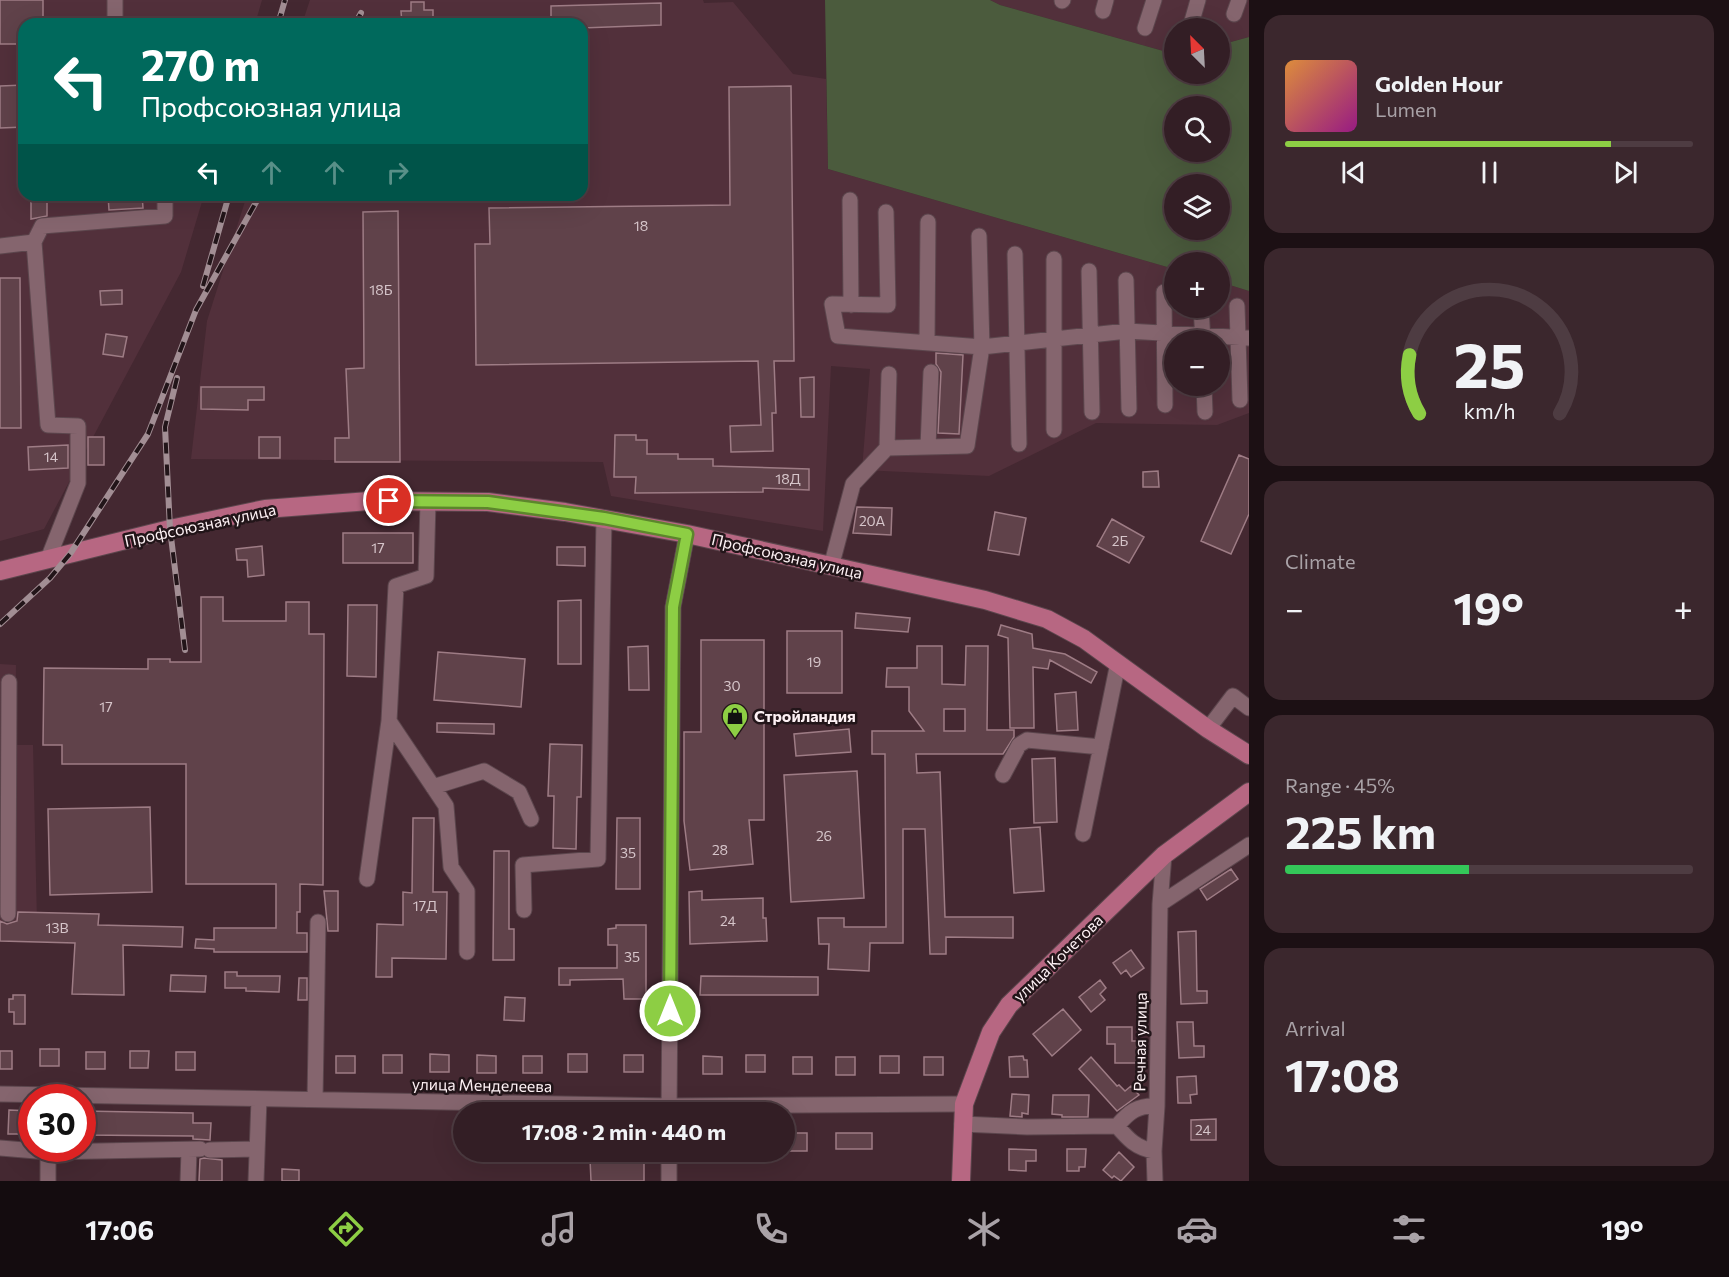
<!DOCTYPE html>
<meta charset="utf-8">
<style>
:root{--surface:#331e25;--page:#3b272d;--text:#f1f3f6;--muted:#a9a2a7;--line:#4e3c42;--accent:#8dce44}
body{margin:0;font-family:Commissioner,sans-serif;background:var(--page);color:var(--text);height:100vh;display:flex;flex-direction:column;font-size:22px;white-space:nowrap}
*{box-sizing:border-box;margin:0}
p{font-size:20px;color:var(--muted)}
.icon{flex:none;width:33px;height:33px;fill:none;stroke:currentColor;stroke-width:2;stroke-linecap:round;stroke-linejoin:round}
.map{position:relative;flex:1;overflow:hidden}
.side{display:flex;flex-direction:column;gap:15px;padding:15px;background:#1c1014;width:480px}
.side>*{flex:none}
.hud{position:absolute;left:18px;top:18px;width:570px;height:183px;border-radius:18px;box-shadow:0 6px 24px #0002,0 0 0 2px var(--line);background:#00695c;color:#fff;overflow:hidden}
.needle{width:39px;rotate:336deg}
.tools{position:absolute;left:1164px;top:18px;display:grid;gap:12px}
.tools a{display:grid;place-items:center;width:66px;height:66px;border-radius:50%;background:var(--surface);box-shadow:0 6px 24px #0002,0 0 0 2px var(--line);font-size:30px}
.speed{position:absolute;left:18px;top:1084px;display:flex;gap:12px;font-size:30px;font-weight:700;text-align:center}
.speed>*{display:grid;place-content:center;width:78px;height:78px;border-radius:50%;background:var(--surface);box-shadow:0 6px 24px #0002,0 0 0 2px var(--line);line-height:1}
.speed .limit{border:9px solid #d22;background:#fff;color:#111}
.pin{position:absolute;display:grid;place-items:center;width:51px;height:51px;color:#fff;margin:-26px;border:3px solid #fff;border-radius:50%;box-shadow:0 2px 6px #0007}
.me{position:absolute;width:66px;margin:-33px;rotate:0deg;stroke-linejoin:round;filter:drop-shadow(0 0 4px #0008)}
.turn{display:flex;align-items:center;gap:21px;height:126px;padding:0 24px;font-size:27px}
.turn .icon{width:78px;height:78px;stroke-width:2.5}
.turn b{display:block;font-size:42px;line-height:51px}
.lanes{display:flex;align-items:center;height:57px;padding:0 24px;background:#0003;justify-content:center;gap:30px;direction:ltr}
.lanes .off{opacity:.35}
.big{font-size:45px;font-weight:700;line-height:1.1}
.side .tile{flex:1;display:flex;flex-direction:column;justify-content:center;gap:9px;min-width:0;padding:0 21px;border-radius:18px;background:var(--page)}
.side .dial{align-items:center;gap:0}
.dial svg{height:156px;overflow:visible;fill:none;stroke:var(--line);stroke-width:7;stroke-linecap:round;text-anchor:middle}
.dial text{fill:var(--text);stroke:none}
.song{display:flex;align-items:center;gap:18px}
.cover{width:72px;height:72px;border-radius:9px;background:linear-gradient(135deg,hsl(30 70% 55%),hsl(310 70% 35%))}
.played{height:6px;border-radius:3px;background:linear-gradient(90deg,var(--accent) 80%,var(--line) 80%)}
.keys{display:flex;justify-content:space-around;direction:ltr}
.heat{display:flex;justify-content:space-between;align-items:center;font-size:33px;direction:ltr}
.charge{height:9px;border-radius:4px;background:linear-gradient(90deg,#34c759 45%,var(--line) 0)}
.trip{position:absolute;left:453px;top:1102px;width:342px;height:60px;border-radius:30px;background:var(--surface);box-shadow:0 6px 24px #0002,0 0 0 2px var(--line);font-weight:700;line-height:60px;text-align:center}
.menu{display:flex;height:96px;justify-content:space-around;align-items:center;background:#140c0f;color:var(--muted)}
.menu .icon{width:42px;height:42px}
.menu .selected{color:var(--accent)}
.menu b{font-size:27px;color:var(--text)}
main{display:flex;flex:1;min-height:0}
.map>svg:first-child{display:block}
.built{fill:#52303b;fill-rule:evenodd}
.green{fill:#4b5b3d;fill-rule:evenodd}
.building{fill:#60424a;stroke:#9e7c85;stroke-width:1.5;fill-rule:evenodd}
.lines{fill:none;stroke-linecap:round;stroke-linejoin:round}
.minor-casing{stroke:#5c464d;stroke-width:17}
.major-casing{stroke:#5c464d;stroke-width:20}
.minor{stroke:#85656e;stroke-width:15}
.major{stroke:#b76782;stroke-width:18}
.rail-casing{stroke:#a28e94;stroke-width:6}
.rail{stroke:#221519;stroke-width:4;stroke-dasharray:11;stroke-linecap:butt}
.route-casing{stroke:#5c862c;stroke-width:15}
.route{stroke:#8dce44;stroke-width:10}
.labels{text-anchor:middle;stroke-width:5;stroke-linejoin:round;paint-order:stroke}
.number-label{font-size:14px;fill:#d6c5ca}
.street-label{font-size:16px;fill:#fdf1f4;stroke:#221519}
.poi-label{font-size:16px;font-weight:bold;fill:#fdf1f4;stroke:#221519;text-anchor:start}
</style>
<main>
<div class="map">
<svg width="1249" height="1181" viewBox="0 0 1249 1181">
<rect width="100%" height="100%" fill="#442831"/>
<path class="built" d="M0,0H262L255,24H24V195H204L181,272L44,529L0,541Z
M310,0H703L704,3L733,2L793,74L826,79L828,169L1174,269V308H1220V282L1249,291V413L1217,425L1096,423L989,476L862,470L870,369L831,366L823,531L611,496L603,462L191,459L207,321L247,195H582V24H302ZM1174,340H1220V386H1174Z
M990,0H1249V37L1220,45V28H1174V54L1000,5Z
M0,664L16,665L15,745H33L37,922H0Z"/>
<path class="green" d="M825,0H990L1000,5L1174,54V74H1220V45L1249,37V291L1220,282V262H1174V269L828,169ZM1174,106H1220V152H1174ZM1174,184H1220V230H1174Z"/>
<path class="building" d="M0,0H43V24H24V44H0Z
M411,2H424V10H433V24H402L401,11H411Z
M661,3V25L582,28V24H551V6Z
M24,85V127L0,128V86Z
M791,86L794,361H774L776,413H772L773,451L731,452L730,426L761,425L758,361L476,365L475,244H490L489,208L730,205L729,87Z
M31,195H47V216L31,219Z
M108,195H142L143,208L109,210Z
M398,211L400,462H335V438H349L346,369L364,368L363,212Z
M0,278H20L21,428H0Z
M122,290V304L101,305L100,291Z
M106,334L127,337L123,357L103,354Z
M936,353L963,355L959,434L938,433L941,372L936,364Z
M814,377V417H801L800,378Z
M201,387H264V400H248V410L201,409Z
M615,435H636V440H647V454H678V459H713V466L809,469V490L763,488V492L635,493L636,477H614Z
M88,437H104V465H88Z
M259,437H280V458H259Z
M68,445V468L29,470L28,447Z
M1239,455L1249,459V514L1231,554L1201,541Z
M1158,471L1159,487H1143V472Z
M857,507L892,508L891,535L853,533Z
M995,512L1026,518L1019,555L988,550Z
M1112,519L1144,537L1129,563L1097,546Z
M343,533H413V563H343Z
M262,546L264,575L248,577L247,560H237L236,549Z
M557,547H585V566L557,565Z
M201,597H223V621H286V602H309V634H324L323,885L300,884V912H297V933H307V952H214V949L195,948L196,939L214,940V928H276V884H186V764H62V745H43L44,668L148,669V659H170V662H201Z
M581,600V664H558V601Z
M348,605H377L376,677L347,676Z
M856,613L910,618L908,632L855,628Z
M1001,625L1032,634L1033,648L1065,654L1097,672L1091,683L1050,660L1048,669L1033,667L1034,728H1010L1008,638L998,635Z
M787,631H842V693H787Z
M701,640H764V820H749L753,864L690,870L684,821V732H701Z
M648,646L649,690H629L628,647Z
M917,646H942V684L965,685L966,646H988L987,730H1014V737L1003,754H916L917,773L940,772L945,917H1013V938L946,937V954H930L925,829H903V943H870L869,971L828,969L829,944H819L818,918H844V927H886L885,754H872V731H924L909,711V687H886L887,668H917ZM944,709H965V731H944Z
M438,652L525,659L521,707L434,700Z
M1076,692L1078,730L1057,731L1055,694Z
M437,723L494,724V734L437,732Z
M849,729L851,752L796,756L794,734Z
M550,744L582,745L581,797H577L576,849L553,848L554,796H548Z
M1055,758L1057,822L1034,823L1032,759Z
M857,771L864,898L791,902L784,775Z
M150,807L152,892L50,895L48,809Z
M413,818H434L433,892H447L446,959L392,958V977H376L377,924L403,925V892L412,893Z
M617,818H640V889H616Z
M1040,827L1044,891L1014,893L1010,829Z
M494,851H509V929H514V960H493Z
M1231,869L1238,879L1207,900L1200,889Z
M324,891H338V931H328Z
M702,891V900L763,898V918H766L767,941L690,944L689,892Z
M18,912L99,914L98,925L183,927L182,947L123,945L124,995L72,994L75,943L0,941V921L7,924L17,921Z
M616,925H646V999H624L623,979L570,980V985H559V968H617V945H608V929L616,928Z
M1196,931L1197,991H1207V1003L1181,1004L1178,932Z
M1131,950L1144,968L1131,977L1126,970L1121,974L1113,963Z
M225,972H237V976H280L279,992L246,991V988H225Z
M171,975L206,976L205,992L170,991Z
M701,976L818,977V995H700Z
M299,978H307V1000H298Z
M1100,980L1106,988L1100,994L1105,1000L1091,1012L1079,997Z
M13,995H25V1024H14V1012H9V999H13Z
M505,997L525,998L524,1021L504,1020Z
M1063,1009L1081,1030L1052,1056L1033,1034Z
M1177,1022H1193L1194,1046H1204V1057L1179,1058Z
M1107,1027H1132V1041H1139V1063H1115V1044H1107Z
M40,1049H59V1066H40Z
M0,1051H12V1069H0Z
M130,1051H149L148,1068H130Z
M86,1052H105V1069H86Z
M176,1052H195V1070H176Z
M430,1054L449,1055V1072H430Z
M568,1054H587V1072H568Z
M383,1055H402V1073H383Z
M477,1055L496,1056V1073H477Z
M624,1055H643V1072H624Z
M746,1055H765V1072H746Z
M336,1056H355V1073H336Z
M523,1056H542V1073H523Z
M703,1056L722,1057V1074H703Z
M880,1056H899V1073H880Z
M1023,1056L1024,1060H1027L1028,1077H1010L1009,1057Z
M793,1057H812V1074H793Z
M836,1057H855V1075H836Z
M924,1057H943V1075H924Z
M1091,1057L1117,1086L1119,1085L1125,1091L1131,1086L1139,1095L1117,1111L1079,1069Z
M1196,1076L1197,1094L1190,1095L1191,1103H1178L1177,1077Z
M1012,1094L1029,1095L1028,1114L1022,1113V1117L1010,1116Z
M1053,1095H1089L1088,1117H1062V1115L1052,1114Z
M9,1110L32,1111V1134H8Z
M82,1111L193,1113V1123H211L210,1140L193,1139V1136L82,1135Z
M1216,1119V1140H1191V1120Z
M784,1133H807V1151H784Z
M836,1133H872V1149H836Z
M1009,1149L1036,1150V1161H1026V1171L1009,1170Z
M1067,1149H1086L1085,1167H1079V1171H1067Z
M619,1152H644V1181H591L590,1159L619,1157Z
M1119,1152L1134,1167L1121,1181L1114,1176L1112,1178L1103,1170Z
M204,1158L222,1160V1181H199L200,1159Z
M282,1169L299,1170V1181H282Z"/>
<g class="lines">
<g class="minor-casing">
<path id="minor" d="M115,0V24
M1062,1L1063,0
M1103,11L1106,0
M1234,14L1239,0
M1145,28L1154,0
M1190,28L1198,0
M850,200L851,305
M886,212L888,305L832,304L838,336L982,347L979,236
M34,242L42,226L165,216V195
M0,246L34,242L48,425L78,426V483L48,559
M1015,254L1019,444
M1054,259V430
M1089,271L1092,412
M1126,280L1129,409
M1164,292L1165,405
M1237,306L1240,400
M1201,308L1203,340
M927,342L928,222
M1204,386L1205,412
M928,447L931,372
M887,448L889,374
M831,567L853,484L887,448L967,446L982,347L1127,331L1249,338
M389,721L446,806L451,867L467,891V952
M1208,729L1233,696L1249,708
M1003,775L1019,745L1027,740L1101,747
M433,787L484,771L519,792L531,819
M1083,834L1118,663
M367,879L389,721L396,586L426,576L428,502
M1160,904L1164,855
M524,910L523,865L598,859L604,518
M8,914L9,682
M0,1094L669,1106L964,1104
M315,1100L318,922
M669,1113L673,607L687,534
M962,1124L1027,1127L1117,1126C1129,1112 1137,1105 1157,1106
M1117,1126C1128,1139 1136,1148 1154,1151
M0,1148L48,1152L200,1149
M210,1150L257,1149
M48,1181V1152
M188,1181L189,1150
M256,1181L259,1099
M669,1181V1152
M1155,1181L1154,1151L1157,1106L1160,904L1249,845"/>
</g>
<g class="major-casing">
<path id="major" d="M0,571L170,529L265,509L369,501L488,502L565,512L687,534L985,600L1047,619L1084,639L1208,729L1249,755
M961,1181L964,1104L991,1032L1009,1005L1164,855L1249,792"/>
</g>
<use href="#minor" class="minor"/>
<use href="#major" class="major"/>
<g class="rail-casing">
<path id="rail" d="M278,24L285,0
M355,24L361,13
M203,286L229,195
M177,378L165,427L170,529L185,650
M0,624L50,578L70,554L148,434L196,310L260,195"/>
</g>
<use href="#rail" class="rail"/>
</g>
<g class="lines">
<g class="route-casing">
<path id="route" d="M389,501L488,502L604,518L687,534L673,607L670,1011"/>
</g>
<use href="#route" class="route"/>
</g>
<defs>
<g id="shop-pin" transform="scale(1.35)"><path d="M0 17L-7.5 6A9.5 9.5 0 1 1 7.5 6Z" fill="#8dce44" stroke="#221519"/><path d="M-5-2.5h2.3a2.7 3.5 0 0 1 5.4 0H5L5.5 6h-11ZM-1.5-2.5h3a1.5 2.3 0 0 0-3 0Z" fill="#111"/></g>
</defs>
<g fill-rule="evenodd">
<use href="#shop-pin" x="735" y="716"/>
</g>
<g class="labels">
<g class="number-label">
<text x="641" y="231">18</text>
<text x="381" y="295">18Б</text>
<text x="51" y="462">14</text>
<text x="788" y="484">18Д</text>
<text x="872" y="526">20А</text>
<text x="1120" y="546">2Б</text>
<text x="378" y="553">17</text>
<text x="814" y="667">19</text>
<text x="732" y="691">30</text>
<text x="106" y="712">17</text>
<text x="824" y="841">26</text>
<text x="720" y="855">28</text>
<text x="628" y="858">35</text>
<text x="425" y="911">17Д</text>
<text x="728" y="926">24</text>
<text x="57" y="933">13В</text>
<text x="632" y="962">35</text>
<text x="1203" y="1135">24</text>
</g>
<g class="street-label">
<text transform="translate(200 525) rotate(-12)" y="6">Профсоюзная улица</text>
<text transform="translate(787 556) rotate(13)" y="6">Профсоюзная улица</text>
<text transform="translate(1058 958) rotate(-44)" y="6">улица Кочетова</text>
<text transform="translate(1140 1042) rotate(-89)" y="6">Речная улица</text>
<text transform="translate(482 1085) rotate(1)" y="6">улица Менделеева</text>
</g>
<g class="poi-label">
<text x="754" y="722">Стройландия</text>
</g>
</g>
</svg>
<div class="tools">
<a><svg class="needle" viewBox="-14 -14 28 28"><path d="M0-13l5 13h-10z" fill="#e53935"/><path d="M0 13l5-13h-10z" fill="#a9a2a7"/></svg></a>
<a><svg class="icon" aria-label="search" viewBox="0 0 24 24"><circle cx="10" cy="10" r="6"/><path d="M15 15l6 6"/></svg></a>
<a><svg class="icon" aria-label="layers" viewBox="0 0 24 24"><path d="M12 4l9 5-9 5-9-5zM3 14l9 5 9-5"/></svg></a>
<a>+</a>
<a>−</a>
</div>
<div class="speed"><div class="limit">30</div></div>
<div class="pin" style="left:389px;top:501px;background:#d93025"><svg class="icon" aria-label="arrive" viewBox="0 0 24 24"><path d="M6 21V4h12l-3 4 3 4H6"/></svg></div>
<svg class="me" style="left:670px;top:1011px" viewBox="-20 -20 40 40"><circle r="17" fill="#8dce44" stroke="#fff" stroke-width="3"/><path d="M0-11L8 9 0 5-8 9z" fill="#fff"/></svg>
<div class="trip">17:08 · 2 min · 440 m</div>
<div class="hud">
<div class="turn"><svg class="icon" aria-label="left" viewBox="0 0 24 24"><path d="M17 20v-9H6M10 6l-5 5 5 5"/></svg><div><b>270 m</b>Профсоюзная улица</div></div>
<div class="lanes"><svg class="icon" aria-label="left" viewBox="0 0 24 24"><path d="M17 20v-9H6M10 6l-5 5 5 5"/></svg><svg class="icon off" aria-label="ahead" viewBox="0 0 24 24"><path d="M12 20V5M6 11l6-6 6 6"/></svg><svg class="icon off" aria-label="ahead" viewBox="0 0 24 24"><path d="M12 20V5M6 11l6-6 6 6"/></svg><svg class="icon off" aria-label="right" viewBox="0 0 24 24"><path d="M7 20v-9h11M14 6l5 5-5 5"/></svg></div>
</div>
</div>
<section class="side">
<div class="tile">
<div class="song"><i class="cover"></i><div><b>Golden Hour</b><p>Lumen</p></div></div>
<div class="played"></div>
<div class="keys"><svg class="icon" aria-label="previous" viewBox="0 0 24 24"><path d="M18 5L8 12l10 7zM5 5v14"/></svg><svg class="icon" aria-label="pause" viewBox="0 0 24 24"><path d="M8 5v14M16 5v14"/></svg><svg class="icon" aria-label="next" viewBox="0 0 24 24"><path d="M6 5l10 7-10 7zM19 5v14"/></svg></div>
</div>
<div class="tile dial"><svg viewBox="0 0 100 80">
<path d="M14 69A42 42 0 1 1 86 69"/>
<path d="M14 69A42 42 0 0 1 9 39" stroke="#8dce44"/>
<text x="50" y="56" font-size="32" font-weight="700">25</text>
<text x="50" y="72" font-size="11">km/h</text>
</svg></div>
<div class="tile"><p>Climate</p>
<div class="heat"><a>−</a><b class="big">19°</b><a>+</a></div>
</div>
<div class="tile"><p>Range · 45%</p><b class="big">225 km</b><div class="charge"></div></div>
<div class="tile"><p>Arrival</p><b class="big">17:08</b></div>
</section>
</main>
<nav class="menu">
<b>17:06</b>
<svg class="icon selected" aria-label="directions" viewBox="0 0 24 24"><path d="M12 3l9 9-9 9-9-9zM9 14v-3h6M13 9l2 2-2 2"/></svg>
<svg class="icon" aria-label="music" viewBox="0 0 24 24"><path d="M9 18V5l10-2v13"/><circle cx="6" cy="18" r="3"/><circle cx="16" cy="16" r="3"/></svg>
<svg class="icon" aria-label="phone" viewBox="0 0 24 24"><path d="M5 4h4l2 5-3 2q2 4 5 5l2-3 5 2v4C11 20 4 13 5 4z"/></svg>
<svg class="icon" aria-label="climate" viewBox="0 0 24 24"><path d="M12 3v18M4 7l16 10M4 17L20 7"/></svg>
<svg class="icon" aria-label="car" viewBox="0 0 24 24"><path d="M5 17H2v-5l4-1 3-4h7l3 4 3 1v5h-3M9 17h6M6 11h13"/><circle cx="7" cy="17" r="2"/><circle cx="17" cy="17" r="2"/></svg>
<svg class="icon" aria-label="filters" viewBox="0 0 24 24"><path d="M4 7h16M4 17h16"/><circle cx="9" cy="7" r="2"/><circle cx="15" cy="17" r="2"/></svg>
<b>19°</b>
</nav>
